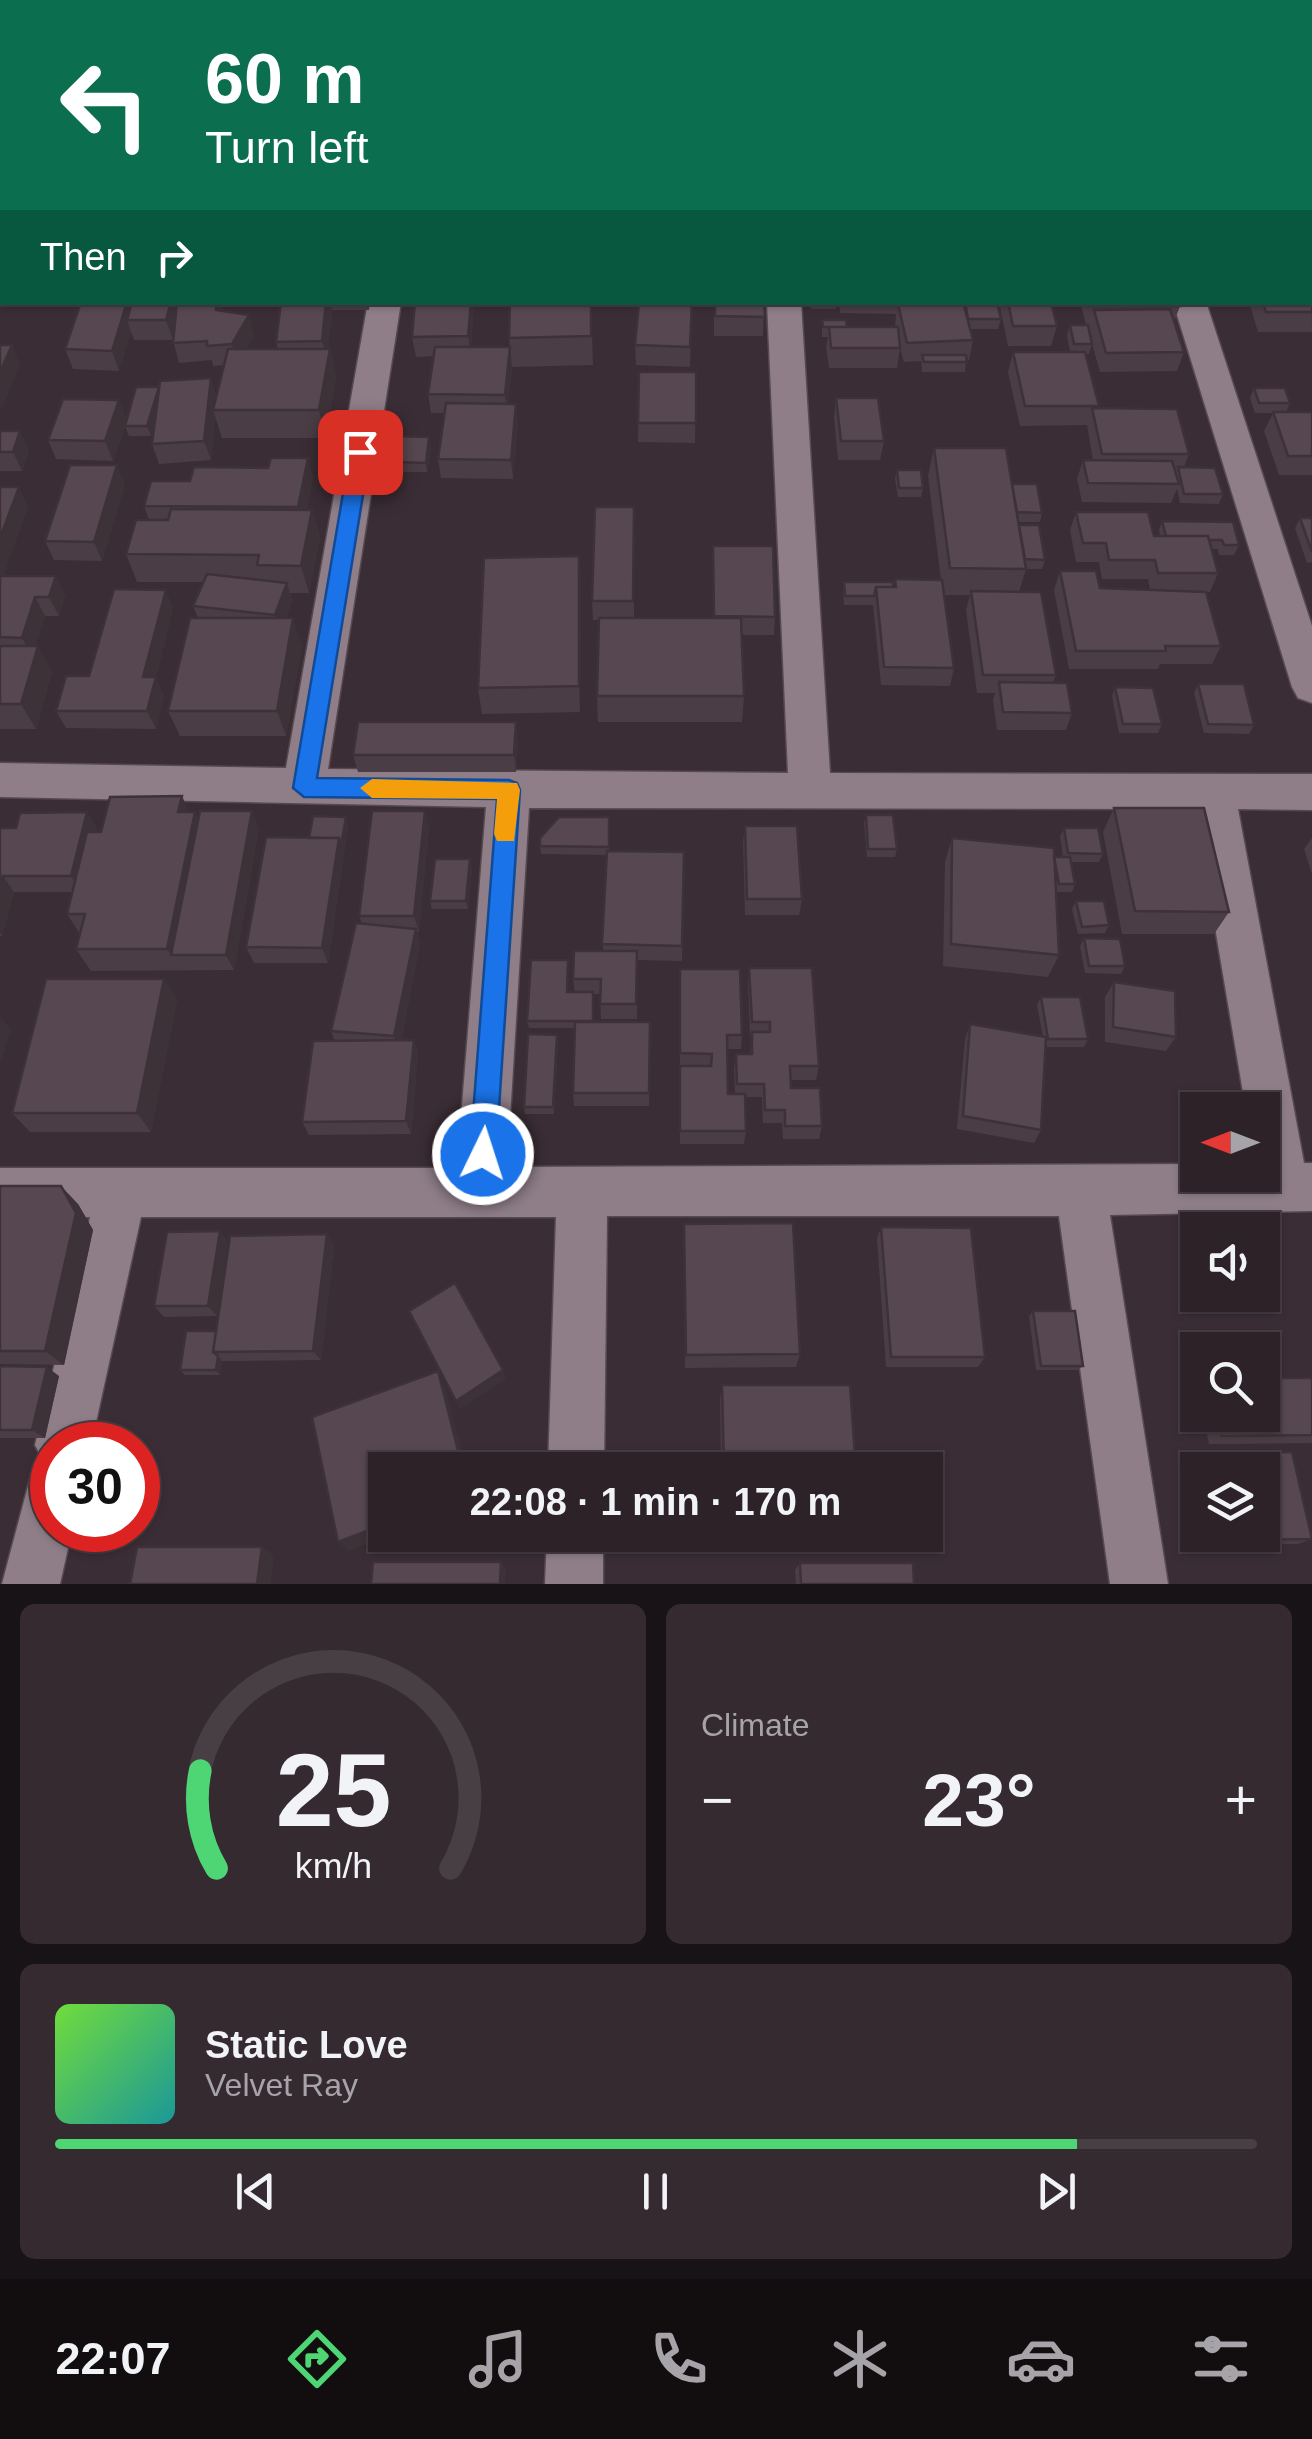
<!DOCTYPE html>
<meta charset="utf-8">
<style>
:root{--surface:#2c2228;--page:#342a30;--text:#f1f3f6;--muted:#a6a4a8;--line:#483f45;--accent:#4ed675}
body{margin:0;font-family:Helvetica,sans-serif;background:var(--page);color:var(--text);height:100vh;display:flex;flex-direction:column;font-size:38px;white-space:nowrap}
*{box-sizing:border-box;margin:0}
p{font-size:32px;color:var(--muted)}
.icon{flex:none;width:55px;height:55px;fill:none;stroke:currentColor;stroke-width:2;stroke-linecap:round;stroke-linejoin:round}
.map{position:relative;height:1584px;overflow:hidden}
.details{display:flex;flex-direction:column;gap:20px;padding:20px;background:#181316;flex:1}
.details>*{flex:none}
.hud{position:absolute;left:0px;top:0px;width:1312px;height:305px;box-shadow:0 2px 8px #0004,0 0 0 2px var(--line);background:#0b6e4f;color:#fff;overflow:hidden}
.needle{width:65px;rotate:270deg}
.tools{position:absolute;left:1180px;top:1092px;display:grid;gap:20px}
.tools a{display:grid;place-items:center;width:100px;height:100px;border-radius:0px;background:var(--surface);box-shadow:0 2px 8px #0004,0 0 0 2px var(--line);font-size:50px}
.speed{position:absolute;left:30px;top:1422px;display:flex;gap:20px;font-size:50px;font-weight:700;text-align:center}
.speed>*{display:grid;place-content:center;width:130px;height:130px;border-radius:50%;background:var(--surface);box-shadow:0 2px 8px #0004,0 0 0 2px var(--line);line-height:1}
.speed .limit{border:15px solid #d22;background:#fff;color:#111}
.pin{position:absolute;display:grid;place-items:center;width:85px;height:85px;color:#fff;margin:-42px;border-radius:20px;box-shadow:0 5px 15px #0006}
.me{position:absolute;width:110px;margin:-55px;rotate:4deg;stroke-linejoin:round;filter:drop-shadow(0 0 8px #0008)}
.turn{display:flex;align-items:center;gap:35px;height:210px;padding:0 40px;font-size:45px}
.turn .icon{width:130px;height:130px;stroke-width:2.5}
.turn b{display:block;font-size:70px;line-height:85px}
.then{display:flex;align-items:center;height:95px;padding:0 40px;background:#0003;gap:20px;font-size:38px}
.big{font-size:75px;font-weight:800;line-height:1.1}
.details .widget{flex:1;display:flex;flex-direction:column;justify-content:center;gap:15px;min-width:0;padding:0 35px;border-radius:15px;background:var(--page)}
.details .dial{align-items:center;gap:0}
.dial svg{height:260px;overflow:visible;fill:none;stroke:var(--line);stroke-width:7;stroke-linecap:round;text-anchor:middle}
.dial text{fill:var(--text);stroke:none}
.song{display:flex;align-items:center;gap:30px}
.cover{width:120px;height:120px;border-radius:15px;background:linear-gradient(135deg,hsl(100 70% 55%),hsl(180 70% 35%))}
.played{height:10px;border-radius:5px;background:linear-gradient(90deg,var(--accent) 85%,var(--line) 85%)}
.keys{display:flex;justify-content:space-around;direction:ltr}
.heat{display:flex;justify-content:space-between;align-items:center;font-size:55px;direction:ltr}
.details .tiles{flex:1;display:grid;gap:20px;grid-template-columns:1fr 1fr}
.widget:last-child{grid-column:span 2}
.trip{position:absolute;left:368px;top:1452px;width:575px;height:100px;border-radius:0px;background:var(--surface);box-shadow:0 2px 8px #0004,0 0 0 2px var(--line);font-weight:800;line-height:100px;text-align:center}
.tab-bar{display:flex;height:160px;justify-content:space-around;align-items:center;background:#120e10;color:var(--muted)}
.tab-bar .icon{width:70px;height:70px}
.tab-bar .selected{color:var(--accent)}
.tab-bar b{font-size:45px;color:var(--text)}
.map>svg:first-child{display:block}
.lines{fill:none;stroke-linecap:round;stroke-linejoin:round}
.minor-casing{stroke:#564a51;stroke-width:3}
.minor{fill:#8f7e88;fill-rule:evenodd}
.wall{fill:#4b3d45;fill-rule:evenodd}
.shaded-wall{fill:#3d3238}
.building{fill:#574750;stroke:#3d3238;stroke-width:2.5}
.route{fill:#1a73e8;stroke:#114b97;stroke-width:2.5}
.slow{fill:#f59e0b}
</style>
<div class="map">
<svg width="1312" height="1584" viewBox="0 0 1312 1584">
<rect width="100%" height="100%" fill="#3b2d35"/>
<g class="lines">
<g class="minor-casing">
<path id="minor" d="M749,0H777V2H750Z
M1082,0H1110L1111,2H1084Z
M0,249H2V269H0Z
M368,302H401L328,769L788,773L767,302H801L830,773L1312,774V810L1238,809L1304,1163H1312V1211L1110,1215L1168,1584H1110L1059,1216H607L604,1470H548L556,1217H141L91,1445H52V1530H72L60,1584H2L32,1471L46,1466L35,1445L90,1217L0,1218V1168H457L486,807L0,797V763L286,768ZM529,808L1195,809L1246,1110H1262V1175H1198V1164L507,1167Z
M1173,302H1206L1312,626V703L1298,698L1292,687Z
M547,1535H603V1584H545Z"/>
</g>
<use href="#minor" class="minor"/>
</g>
<path class="wall" d="M115,0H202L203,2H116Z
M204,0H412L411,2H204Z
M524,0H561V2H524Z
M576,0H596V2H576Z
M633,0H658V2H633Z
M674,0H707V2H746H674Z
M1120,0H1199L1198,2H1121Z
M1203,0H1269V2H1203Z
M1310,4L1312,5V57H1310Z
M1310,142H1312V241H1310Z
M1311,257L1312,332H1258L1249,302H1310Z
M2,277V302H51V305L0,304V283Z
M81,302L223,305V312L254,335L246,349H278L276,342L281,302H370L369,310H332L328,349H330L336,377L325,438H222L215,416L211,460L159,464L152,444L155,424L151,436H129L125,426L126,423L113,461L56,459L48,440L216,397L224,365L213,366L212,360L179,363L173,340H134L131,332L119,371L73,369L65,349Z
M474,302L471,347H510L509,338L591,302L593,365L512,367L508,404L518,423L513,479L441,478L438,459L444,413H431L428,394L434,356L416,357L412,337Z
M692,302L690,367L636,365L635,345Z
M714,302H764L763,336H714Z
M811,302H837L836,309H811Z
M839,302H997L1001,319L998,329H970L973,340L969,360H966L965,372H922L921,361L904,362L900,348L897,368H829L826,347L828,337H822V320L847,327H895L896,314L840,313Z
M999,302H1051L1057,326L1051,346H1008Z
M1080,302H1178L1180,306L1174,322L1184,352L1177,371L1100,372L1092,344L1089,354H1086L1099,406L1098,408L1189,454L1184,467L1223,494L1219,504L1180,503L1177,489L1171,503L1082,502L1077,479L1083,460H1093L1087,425L1020,426L1008,372L1013,352H1070L1067,335L1070,325H1086Z
M639,372H696L695,443L638,442Z
M1254,388L1290,403L1286,412H1312V475H1279L1264,431L1273,413H1255L1250,398Z
M836,398L884,441L880,460H838L834,418Z
M0,431L29,450L22,471H0Z
M431,447L427,472H395L393,462Z
M934,448L1012,484L1042,513L1040,522H1018L1045,560L1042,569H1026L1019,592L1056,675L1053,683L1072,713L1066,730H997L993,700L995,693H977L966,610L970,595H944L954,668L950,686L881,685L873,605H844L843,592L844,582L894,587L895,579L941,580L928,476Z
M308,458L313,477L307,510H312L320,537L309,593H290L292,602L286,618L302,645L286,736H180L168,711L198,618L193,606L203,582H137L126,554L149,520L144,506L190,481L268,468Z
M897,470L923,488L921,497H898L895,479Z
M125,484L102,561L54,560L45,541Z
M0,487L28,506L3,576H56L65,595L59,616H45L35,646L52,672L36,729H0Z
M634,507V618H713V546L775,617L774,635H741L744,696L742,722H598L597,696L599,620H593L592,601Z
M1076,512L1154,536H1160L1159,530L1162,521L1239,545L1234,555H1219L1218,549H1212L1218,573L1210,592H1206L1221,646L1212,664H1160L1158,669H1069L1054,590L1060,571L1100,588L1150,590L1148,579H1102L1099,562H1076L1070,530Z
M1300,518H1312V562L1307,563L1295,528Z
M579,556L581,583L580,712L482,714L478,688Z
M173,608L156,678L164,695L156,729L66,728L56,711L89,676Z
M1198,684L1254,725L1249,734L1204,733L1194,693Z
M1115,687L1162,724L1158,733H1119L1112,696Z
M518,740L516,772H358L353,755Z
M1114,808L1229,912L1214,934H1122L1103,832Z
M87,812L97,829L96,832L189,812L198,820L259,828L234,970L91,971L76,949L80,934L67,914L72,892H14L2,936H0V828H16Z
M866,815L897,849L895,857H867L864,823Z
M609,817V851L684,852L682,961L637,960V1019H601L600,994H594L593,1022H650L649,1106H574L573,1093L575,1028H529L527,1021L568,960V992H575L573,979L603,951L606,855L541,854L540,846Z
M348,825L328,963H254L246,947L309,838Z
M745,826L802,899L799,915H745L743,842Z
M429,827L419,932H417L420,944L401,1040H414L418,1054L411,1134L309,1135L302,1122L335,1041L331,1031L362,924L359,916Z
M1064,828L1103,854L1099,862H1071L1075,884L1072,892H1056L1059,955L1048,977L943,966L945,862L952,838L1054,857H1063L1060,836Z
M1312,838V874L1304,849Z
M472,868L468,909H432L430,901Z
M1076,901L1109,925L1105,933L1078,934L1072,909Z
M1084,938L1125,966L1121,974L1085,973L1080,946Z
M749,968L819,1066L816,1080H790L791,1088L822,1126L819,1139H783L782,1123H763L762,1097H745L746,1131L744,1144H680V969L742,1035L741,1049H728V1094H735L734,1068L736,1054H750L751,1036H750L748,983Z
M164,979L177,1000L151,1132H30L12,1113Z
M1114,982L1176,1037L1166,1051L1105,1042V997Z
M1041,997L1088,1039L1084,1047H1045L1041,1130L1034,1143L957,1129L965,1039L970,1024L1043,1037L1037,1005Z
M558,1042L554,1114H525L524,1107Z
M0,1186L78,1204L93,1230L64,1365L0,1364Z
M684,1224L800,1354L796,1367L685,1368Z
M881,1227L985,1357L978,1367H886L877,1238Z
M220,1231L217,1316L164,1317L154,1306Z
M327,1234L334,1246L321,1360L222,1361L220,1375H185L180,1370L216,1331Z
M1033,1311L1083,1366L1078,1370H1036L1029,1316Z
M0,1366L59,1376L45,1438H0Z
M1312,1378V1443L1209,1444L1203,1415H1262Z
M722,1385L856,1470H721L720,1398Z
M1188,1453L1312,1539L1298,1544L1193,1545L1177,1460ZM1198,1470L1262,1535H1198Z
M723,1535H857L854,1539H723Z
M800,1563L914,1584H796L795,1570Z"/>
<path class="shaded-wall" d="M2,16V47L0,40V22Z
M2,62V98L0,104V67Z
M127,302H140L127,320L131,332L119,371L112,351Z
M171,302H182L173,340L166,320Z
M216,302H223V305L222,330L216,310Z
M326,302H330L332,310L327,360L322,341Z
M471,302H474L471,355L468,336Z
M249,315L254,335L237,364L232,344Z
M12,345L20,365L2,409L0,406V372Z
M510,347L512,367L507,414L505,395Z
M330,349L336,377L325,438L319,410Z
M211,378L217,398L213,410L215,416L211,460L204,441Z
M159,387L162,397L151,436L147,426Z
M119,400L127,419L113,461L105,441Z
M516,404L518,423L513,479L511,460Z
M20,431L29,450L22,471L13,452Z
M429,437L431,447L427,472L426,463Z
M308,458L313,477L304,526L298,507Z
M117,465L125,484L102,561L94,542Z
M19,487L28,506L0,584V538Z
M312,510L320,537L309,593L301,566Z
M579,556L581,583L580,712L579,686Z
M56,576L65,595L59,616L49,597Z
M287,583L292,602L281,633L275,615Z
M166,590L173,608L156,678L164,695L156,729L147,711L143,677Z
M35,597L45,616L32,656L22,638Z
M293,618L302,645L286,736L277,711Z
M38,646L52,672L36,729L21,704Z
M516,722L518,740L516,772L514,755Z
M182,796L193,820L178,812Z
M252,811L259,828L234,970L226,955Z
M425,811L429,827L419,932L414,916Z
M87,812L97,829L81,892L71,876Z
M195,812L206,836L171,955L167,949Z
M346,817L348,825L328,963L322,948L339,838Z
M470,859L472,868L468,909L466,901Z
M3,876L14,892L2,936L0,933V885Z
M416,929L420,944L399,1050L394,1036Z
M164,979L177,1000L151,1132L137,1113Z
M0,1016L11,1030L0,1065Z
M557,1035L558,1042L554,1114L553,1107Z
M414,1040L418,1054L411,1134L406,1121Z
M61,1186L78,1204L93,1230L64,1365L45,1351Z
M220,1231L228,1242L217,1316L208,1306Z
M327,1234L334,1246L321,1360L313,1351Z
M218,1356L222,1361L220,1375L216,1370Z
M47,1367L59,1376L45,1438L32,1430Z
M503,1370L506,1379L460,1409L456,1401Z
M438,1371L444,1384L467,1470H463Z
M385,1524V1535H389L349,1551L338,1542Z
M262,1547L274,1555L271,1584H257Z
M501,1562L506,1569L505,1584H500Z"/>
<path class="building" d="M181,0H201L200,2H180Z
M255,0H289L288,2H255Z
M340,0H394L393,2H339Z
M453,0H492V2H452Z
M863,0H940L941,2H864Z
M1213,0H1248L1249,2H1214Z
M1310,4L1312,5V25L1310,21Z
M0,5H2V16L0,22Z
M1310,142H1312V161H1310Z
M1310,166H1312V221H1310Z
M1310,274L1312,279V312H1266L1263,302H1310Z
M2,277V294H0V283Z
M81,302H127L112,351L65,349Z
M132,302H171L166,320H127Z
M177,302H216V310L249,315L232,344L207,346V341L173,343Z
M281,302H326L322,341L276,342Z
M415,302H471L468,336L412,337Z
M510,302H591V336L509,338Z
M639,302H692L690,347L635,345Z
M715,302H764L765,317L715,316Z
M963,302L973,340L907,343L898,304Z
M965,302H997L1001,319H968Z
M1008,302H1051L1057,326H1013Z
M1091,302H1178L1180,306H1092Z
M1170,309L1184,352L1106,353L1094,310Z
M822,320H846L847,327H823Z
M1070,325H1088L1092,344H1074Z
M829,327H898L900,348H831Z
M0,345H12L0,372Z
M435,347H510L505,395L428,394Z
M228,349H330L319,410H213Z
M1013,352H1085L1099,406H1025Z
M922,355H966L967,362H924Z
M639,372H696V423H638Z
M211,378L204,441L152,444L160,381Z
M136,387H159L147,426H125Z
M1254,388H1285L1290,403H1259Z
M836,398H878L884,441H841Z
M63,399L119,400L105,441L48,440Z
M446,403L516,404L511,460L438,459Z
M1092,408L1177,409L1189,454H1102Z
M1273,412H1312V456H1288Z
M0,431H20L13,452H0Z
M397,436L429,437L426,463L393,462Z
M934,448H1006L1026,569L950,568Z
M271,458H308L298,507L144,506L151,481H190L194,467L268,468Z
M1083,460L1172,461L1179,484L1088,483Z
M70,465H117L94,542L45,541Z
M1178,467L1215,468L1223,494H1184Z
M897,470H921L923,488H899Z
M1012,484H1037L1042,513L1017,512Z
M0,487H19L0,538Z
M595,507H634L633,601H592Z
M171,509L312,510L301,566L257,565L259,555L126,554L136,520H168Z
M1076,512H1148L1154,536H1208L1218,573H1158L1155,560H1109L1106,543H1083Z
M1300,518H1312V552Z
M1162,521L1233,522L1239,545H1224L1222,540H1209L1208,536H1166Z
M1019,525H1039L1045,560L1025,559Z
M713,546H773L775,617L714,616Z
M579,556V686L478,688L484,558Z
M1060,571H1096L1100,588L1206,592L1221,646H1165L1166,651H1076Z
M207,574L287,583L275,615L193,606Z
M0,576H56L49,597H35L22,638L0,637Z
M895,579L942,580L954,668L884,667L876,587H896Z
M844,582H893V587H876L874,596H845Z
M114,589L166,590L143,677H156L147,711H56L66,676H89Z
M971,591L1041,592L1056,675H983Z
M190,618H293L277,711H168Z
M599,618H741L744,696H597Z
M0,646H38L21,704H0Z
M999,682L1067,683L1072,713L1003,712Z
M1198,684H1244L1254,725L1208,724Z
M1115,687L1153,688L1162,724H1123Z
M358,722H516L514,755H353Z
M182,796L178,812H195L167,949H76L85,914H67L87,832H101L110,797Z
M1114,808H1204L1229,912L1135,911Z
M200,811H252L226,955H171Z
M372,811H425L414,916H359Z
M87,812L71,876H3L0,885V828H16L20,813Z
M866,815H893L897,849H868Z
M313,816L346,817L341,846L339,838H309Z
M559,817H609V847L540,846V838Z
M745,826H797L802,899H747Z
M1064,828H1098L1103,854L1068,853Z
M266,837L339,838L322,948L246,947Z
M952,838L1054,848L1059,955L951,944Z
M607,851L684,852L682,946L602,944Z
M1054,857H1070L1075,884H1059Z
M435,859H470L466,901H430Z
M1076,901H1104L1109,925L1082,927Z
M356,923L416,929L394,1036L331,1031Z
M1084,938L1120,939L1125,966H1089Z
M574,951H637L636,1004H600L601,979H573Z
M531,960H568L567,992H593V1021H527Z
M749,968H812L819,1066H790L791,1088H820L822,1126H785V1110H765L764,1084H737L736,1054H752V1032H770V1022H752Z
M680,969H740L742,1035H727L728,1094H745L746,1131H680V1066H711L712,1054L680,1053Z
M46,979H164L137,1113H12Z
M1114,982L1175,991L1176,1037L1113,1027Z
M1041,997H1080L1088,1039H1048Z
M575,1022H650L649,1093H573Z
M970,1024L1046,1037L1041,1130L963,1116Z
M528,1034L557,1035L553,1107H524Z
M414,1040L406,1121L302,1122L313,1041Z
M0,1186H61L76,1213L45,1351H0Z
M793,1223L800,1354L686,1355L684,1224Z
M881,1227L971,1228L985,1357H891Z
M220,1231L208,1306H154L167,1232Z
M327,1234L313,1351L213,1352L230,1236Z
M455,1283L503,1370L456,1401L409,1311Z
M1033,1311H1075L1083,1366H1041Z
M186,1331H216L213,1352L218,1356L216,1370H180Z
M0,1366L47,1367L32,1430H0Z
M438,1371L463,1470H385V1524L338,1542L312,1417Z
M1262,1378H1312V1435L1222,1436L1217,1415H1262Z
M722,1385H850L856,1470H724Z
M1292,1452L1312,1539L1206,1540L1205,1535H1262V1470H1198V1499L1188,1453Z
M137,1547H262L257,1584H130Z
M373,1562H501L500,1584H371Z
M800,1563H913L914,1584H801Z"/>
<path class="route" d="M360,445L370,452L317,778L509,780L517,783L520,790L496,1154L492,1163L483,1167L474,1163L470,1154L497,799L304,797L293,788L350,452Z"/>
<path class="slow" d="M372,779L517,783L520,790L514,841H497L494,834L497,799L372,798L360,788Z"/>
</svg>
<div class="tools">
<a><svg class="needle" viewBox="-14 -14 28 28"><path d="M0-13l5 13h-10z" fill="#e53935"/><path d="M0 13l5-13h-10z" fill="#a6a4a8"/></svg></a>
<a><svg class="icon" aria-label="sound" viewBox="0 0 24 24"><path d="M4 9h4l5-4v14l-5-4H4zM17 9q2 3 0 6"/></svg></a>
<a><svg class="icon" aria-label="search" viewBox="0 0 24 24"><circle cx="10" cy="10" r="6"/><path d="M15 15l6 6"/></svg></a>
<a><svg class="icon" aria-label="layers" viewBox="0 0 24 24"><path d="M12 4l9 5-9 5-9-5zM3 14l9 5 9-5"/></svg></a>
</div>
<div class="speed"><div class="limit">30</div></div>
<div class="pin" style="left:360px;top:452px;background:#d93025"><svg class="icon" aria-label="arrive" viewBox="0 0 24 24"><path d="M6 21V4h12l-3 4 3 4H6"/></svg></div>
<svg class="me" style="left:483px;top:1154px" viewBox="-20 -20 40 40"><circle r="17" fill="#1a73e8" stroke="#fff" stroke-width="3"/><path d="M0-11L8 9 0 5-8 9z" fill="#fff"/></svg>
<div class="trip">22:08 · 1 min · 170 m</div>
<div class="hud">
<div class="turn"><svg class="icon" aria-label="left" viewBox="0 0 24 24"><path d="M17 20v-9H6M10 6l-5 5 5 5"/></svg><div><b>60 m</b>Turn left</div></div>
<div class="then">Then<svg class="icon" aria-label="right" viewBox="0 0 24 24"><path d="M7 20v-9h11M14 6l5 5-5 5"/></svg></div>
</div>
</div>
<section class="details">
<div class="tiles">
<div class="widget dial"><svg viewBox="0 0 100 80">
<path d="M14 69A42 42 0 1 1 86 69"/>
<path d="M14 69A42 42 0 0 1 9 39" stroke="#4ed675"/>
<text x="50" y="56" font-size="32" font-weight="700">25</text>
<text x="50" y="72" font-size="11">km/h</text>
</svg></div>
<div class="widget"><p>Climate</p>
<div class="heat"><a>−</a><b class="big">23°</b><a>+</a></div>
</div>
<div class="widget">
<div class="song"><i class="cover"></i><div><b>Static Love</b><p>Velvet Ray</p></div></div>
<div class="played"></div>
<div class="keys"><svg class="icon" aria-label="previous" viewBox="0 0 24 24"><path d="M18 5L8 12l10 7zM5 5v14"/></svg><svg class="icon" aria-label="pause" viewBox="0 0 24 24"><path d="M8 5v14M16 5v14"/></svg><svg class="icon" aria-label="next" viewBox="0 0 24 24"><path d="M6 5l10 7-10 7zM19 5v14"/></svg></div>
</div>
</div>
</section>
<nav class="tab-bar">
<b>22:07</b>
<svg class="icon selected" aria-label="directions" viewBox="0 0 24 24"><path d="M12 3l9 9-9 9-9-9zM9 14v-3h6M13 9l2 2-2 2"/></svg>
<svg class="icon" aria-label="music" viewBox="0 0 24 24"><path d="M9 18V5l10-2v13"/><circle cx="6" cy="18" r="3"/><circle cx="16" cy="16" r="3"/></svg>
<svg class="icon" aria-label="phone" viewBox="0 0 24 24"><path d="M5 4h4l2 5-3 2q2 4 5 5l2-3 5 2v4C11 20 4 13 5 4z"/></svg>
<svg class="icon" aria-label="climate" viewBox="0 0 24 24"><path d="M12 3v18M4 7l16 10M4 17L20 7"/></svg>
<svg class="icon" aria-label="car" viewBox="0 0 24 24"><path d="M5 17H2v-5l4-1 3-4h7l3 4 3 1v5h-3M9 17h6M6 11h13"/><circle cx="7" cy="17" r="2"/><circle cx="17" cy="17" r="2"/></svg>
<svg class="icon" aria-label="filters" viewBox="0 0 24 24"><path d="M4 7h16M4 17h16"/><circle cx="9" cy="7" r="2"/><circle cx="15" cy="17" r="2"/></svg>
</nav>
